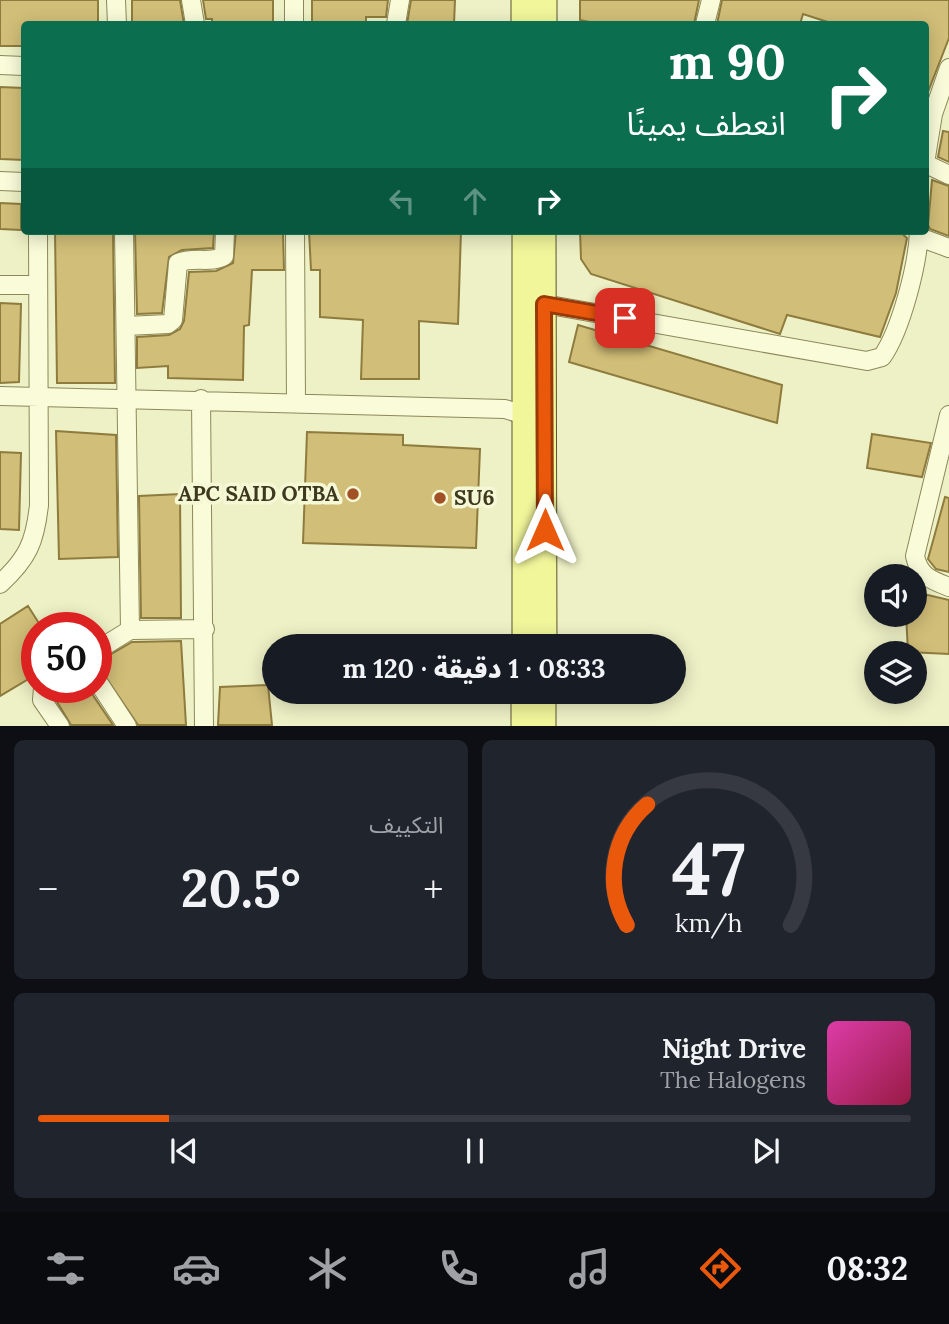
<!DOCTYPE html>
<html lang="ar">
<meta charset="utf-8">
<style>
:root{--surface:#171b24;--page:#20242c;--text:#f1f3f6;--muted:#9ea1a6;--line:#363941;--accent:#ea580c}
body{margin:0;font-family:Lora,"Noto Sans Arabic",serif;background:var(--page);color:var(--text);direction:rtl;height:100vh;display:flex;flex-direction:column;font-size:26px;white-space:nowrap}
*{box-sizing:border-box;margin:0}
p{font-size:23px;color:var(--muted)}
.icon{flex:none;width:38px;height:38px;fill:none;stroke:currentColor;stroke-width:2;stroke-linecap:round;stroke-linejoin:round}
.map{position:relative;height:726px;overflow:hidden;direction:ltr}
.sheet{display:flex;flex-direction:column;gap:14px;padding:14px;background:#0d0f14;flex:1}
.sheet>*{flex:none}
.top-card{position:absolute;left:21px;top:21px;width:908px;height:214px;border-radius:7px;box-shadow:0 4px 18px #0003;direction:rtl;background:#0b6e4f;color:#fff;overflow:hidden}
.tools{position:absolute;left:864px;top:564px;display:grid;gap:14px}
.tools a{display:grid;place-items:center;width:63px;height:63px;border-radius:50%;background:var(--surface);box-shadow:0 4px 18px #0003;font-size:35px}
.speed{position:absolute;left:21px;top:612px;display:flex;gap:14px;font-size:35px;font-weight:700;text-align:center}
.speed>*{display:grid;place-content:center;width:91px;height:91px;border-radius:50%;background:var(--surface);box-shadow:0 4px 18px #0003;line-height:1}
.speed .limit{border:10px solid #d22;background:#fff;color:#111}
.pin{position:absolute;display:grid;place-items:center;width:60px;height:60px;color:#fff;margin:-30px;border-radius:14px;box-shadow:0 4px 10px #0006}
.me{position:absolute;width:77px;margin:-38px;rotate:0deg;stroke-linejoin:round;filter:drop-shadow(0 0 5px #0008)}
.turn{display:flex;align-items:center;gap:24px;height:147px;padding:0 28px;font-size:32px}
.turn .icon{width:91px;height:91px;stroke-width:2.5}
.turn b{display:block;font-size:49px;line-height:60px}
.lanes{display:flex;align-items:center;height:66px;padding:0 28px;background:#0003;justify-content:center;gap:35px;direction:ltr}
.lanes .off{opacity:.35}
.big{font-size:52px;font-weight:800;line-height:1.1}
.sheet .card{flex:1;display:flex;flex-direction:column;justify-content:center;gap:10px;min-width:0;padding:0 24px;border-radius:10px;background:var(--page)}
.sheet .dial{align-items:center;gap:0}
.dial svg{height:182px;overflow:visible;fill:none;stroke:var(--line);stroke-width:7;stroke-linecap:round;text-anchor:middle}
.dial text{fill:var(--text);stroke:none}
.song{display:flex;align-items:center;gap:21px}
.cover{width:84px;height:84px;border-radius:10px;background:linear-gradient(135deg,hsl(320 70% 55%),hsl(340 70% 35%))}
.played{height:7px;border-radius:4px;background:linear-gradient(90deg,var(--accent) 15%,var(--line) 15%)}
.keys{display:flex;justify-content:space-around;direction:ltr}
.heat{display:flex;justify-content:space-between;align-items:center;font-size:38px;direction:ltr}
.sheet .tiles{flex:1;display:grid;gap:14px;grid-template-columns:1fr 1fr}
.card:last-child{grid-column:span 2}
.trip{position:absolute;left:262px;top:634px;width:424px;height:70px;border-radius:35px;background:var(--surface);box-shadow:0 4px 18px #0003;font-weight:800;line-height:70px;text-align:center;direction:rtl}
.tabs{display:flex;height:112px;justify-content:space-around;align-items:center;background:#090b0e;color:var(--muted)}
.tabs .icon{width:49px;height:49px}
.tabs .selected{color:var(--accent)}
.tabs b{font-size:32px;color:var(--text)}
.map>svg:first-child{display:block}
.building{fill:#d1be78;stroke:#8e7b3e;stroke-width:2}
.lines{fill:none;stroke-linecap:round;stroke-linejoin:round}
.minor-casing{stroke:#8d8859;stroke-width:20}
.major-casing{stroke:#5b542e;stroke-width:25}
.minor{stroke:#f9fbd9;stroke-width:18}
.major{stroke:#f1f69b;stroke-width:23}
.route-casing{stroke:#983908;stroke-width:18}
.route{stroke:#ea580c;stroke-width:12}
.poi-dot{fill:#a15125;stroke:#f5f8d5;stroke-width:2.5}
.labels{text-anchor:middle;stroke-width:7;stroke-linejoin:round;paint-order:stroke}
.poi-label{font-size:21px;font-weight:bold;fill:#3d381e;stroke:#f5f8d5;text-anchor:end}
</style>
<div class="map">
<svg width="949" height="726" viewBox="0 0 949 726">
<rect width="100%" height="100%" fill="#eef1c5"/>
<path class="building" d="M0,0H98V24H24V46H0Z
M132,0H180L184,24H132Z
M203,0H273V24H212V19H206Z
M312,0H388L386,17H366V24H312Z
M411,0H455L454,24H407Z
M580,0H699L694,24H599L580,20Z
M722,0H949V38L926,97V24H834L803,14L800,24H717Z
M0,87L24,88V160L0,159Z
M943,131L949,132V162L938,157Z
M932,180L949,186V236L930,229L928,225Z
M0,203L21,204V230L0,229Z
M55,231H113L115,383H57Z
M135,231H214L213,248L182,250L169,257L162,313L137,314Z
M236,231H283L284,270H252L249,325L244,326L243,380L168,378V366L137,368V337L169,335L180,329L184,321L189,272L216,271L233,263Z
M309,231H461L458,324L419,321V379H361L363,320L320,317V270H311Z
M580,231H899L907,238L896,293L880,337L787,315L780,334L591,274L581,259Z
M0,303L21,304L19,382L0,383Z
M578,325L782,385L777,423L569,362Z
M56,431L116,435L118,557L59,559Z
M307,432L403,435V445L480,449L476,548L303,543Z
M872,434L931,443L922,477L867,468Z
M0,452L21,453L19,530L0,529Z
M180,494L181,618H141L139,496Z
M945,497L949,498V572L936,569L928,559Z
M915,592L949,600V654L908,652L906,614H915Z
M28,606L42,628H37V674L0,696V624Z
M181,641L186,725H138L96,663L132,642Z
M268,685L272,725H218L220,687Z
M60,688H88L113,725H71L54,697V692Z"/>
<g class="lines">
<g class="minor-casing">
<path id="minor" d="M116,0L117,24
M191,0L195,24
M294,0V24
M396,24L400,0
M705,24L711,0
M0,65L24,66
M926,157L933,114L949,68
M926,164L949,175
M0,181L24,182
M124,231L130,630
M295,231L296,402
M919,237L949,248
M0,285H38
M544,304L867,361L882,357C901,330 918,264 919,231
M126,326L168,324L173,320L178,263C193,256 211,264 224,256L225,231
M0,396L505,409L534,418
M201,399L204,726
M949,415L915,556C919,576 931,580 949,587
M0,584C28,558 35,542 39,505L38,231
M96,651L130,630L205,629
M96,679L127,726
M43,688L42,700L60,726"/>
</g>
<g class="major-casing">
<path id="major" d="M523,0V24
M545,24V0
M544,231L545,646
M524,646V231
M523,726V691
M544,726V691"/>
</g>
<use href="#minor" class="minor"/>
<use href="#major" class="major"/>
</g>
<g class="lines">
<g class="route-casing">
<path id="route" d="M545,530L544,304L625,318"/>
</g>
<use href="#route" class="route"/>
</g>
<g class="poi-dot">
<circle cx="353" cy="494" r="7"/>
<circle cx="440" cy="498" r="7"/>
</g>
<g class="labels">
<g class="poi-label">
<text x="339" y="501">APC SAID OTBA</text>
<text x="454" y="505" text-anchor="start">SU6</text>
</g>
</g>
</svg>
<div class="tools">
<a><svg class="icon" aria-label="sound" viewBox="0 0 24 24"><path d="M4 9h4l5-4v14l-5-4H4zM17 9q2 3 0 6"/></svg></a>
<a><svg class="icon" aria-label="layers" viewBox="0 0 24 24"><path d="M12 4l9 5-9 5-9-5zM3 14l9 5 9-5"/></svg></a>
</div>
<div class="speed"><div class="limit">50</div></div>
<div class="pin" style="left:625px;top:318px;background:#d93025"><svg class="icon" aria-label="arrive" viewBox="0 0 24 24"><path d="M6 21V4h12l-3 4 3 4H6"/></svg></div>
<svg class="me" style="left:545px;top:530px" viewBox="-20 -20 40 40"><path d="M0-17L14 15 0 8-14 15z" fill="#ea580c" stroke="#fff" stroke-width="4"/></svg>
<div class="trip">08:33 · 1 دقيقة · 120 m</div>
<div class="top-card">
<div class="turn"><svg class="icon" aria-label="right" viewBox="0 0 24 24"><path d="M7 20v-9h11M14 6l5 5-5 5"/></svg><div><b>90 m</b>انعطف يمينًا</div></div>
<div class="lanes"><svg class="icon off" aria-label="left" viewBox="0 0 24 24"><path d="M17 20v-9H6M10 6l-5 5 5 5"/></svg><svg class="icon off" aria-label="ahead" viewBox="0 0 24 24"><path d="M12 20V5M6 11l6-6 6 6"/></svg><svg class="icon" aria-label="right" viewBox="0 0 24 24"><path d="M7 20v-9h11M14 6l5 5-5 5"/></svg></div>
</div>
</div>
<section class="sheet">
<div class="tiles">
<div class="card dial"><svg viewBox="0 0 100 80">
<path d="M14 69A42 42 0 1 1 86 69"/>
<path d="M14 69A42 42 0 0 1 23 16" stroke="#ea580c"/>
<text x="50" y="56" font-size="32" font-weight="700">47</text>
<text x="50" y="72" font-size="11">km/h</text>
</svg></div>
<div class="card"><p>التكييف</p>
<div class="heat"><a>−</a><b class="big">20.5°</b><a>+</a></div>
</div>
<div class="card">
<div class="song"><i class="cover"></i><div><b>Night Drive</b><p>The Halogens</p></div></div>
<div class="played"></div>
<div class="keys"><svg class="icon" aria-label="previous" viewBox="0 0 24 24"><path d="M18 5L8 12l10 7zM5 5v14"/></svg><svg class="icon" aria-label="pause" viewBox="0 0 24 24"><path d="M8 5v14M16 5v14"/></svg><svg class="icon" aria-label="next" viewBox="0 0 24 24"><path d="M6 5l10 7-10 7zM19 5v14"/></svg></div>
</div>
</div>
</section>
<nav class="tabs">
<b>08:32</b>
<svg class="icon selected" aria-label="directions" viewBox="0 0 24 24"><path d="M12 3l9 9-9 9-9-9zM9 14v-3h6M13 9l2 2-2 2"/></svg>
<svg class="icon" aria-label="music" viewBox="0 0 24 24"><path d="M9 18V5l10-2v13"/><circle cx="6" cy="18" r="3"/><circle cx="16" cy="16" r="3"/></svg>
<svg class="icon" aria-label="phone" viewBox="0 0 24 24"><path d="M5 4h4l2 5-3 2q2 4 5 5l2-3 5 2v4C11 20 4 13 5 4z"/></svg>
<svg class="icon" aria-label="climate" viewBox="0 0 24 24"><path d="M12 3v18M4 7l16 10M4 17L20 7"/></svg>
<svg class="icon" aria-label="car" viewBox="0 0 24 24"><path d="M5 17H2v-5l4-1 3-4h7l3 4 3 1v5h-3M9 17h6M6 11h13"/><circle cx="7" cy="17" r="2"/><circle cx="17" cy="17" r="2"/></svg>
<svg class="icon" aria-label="filters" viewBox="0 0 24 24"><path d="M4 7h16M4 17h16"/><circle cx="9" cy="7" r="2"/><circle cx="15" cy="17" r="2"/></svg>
</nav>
